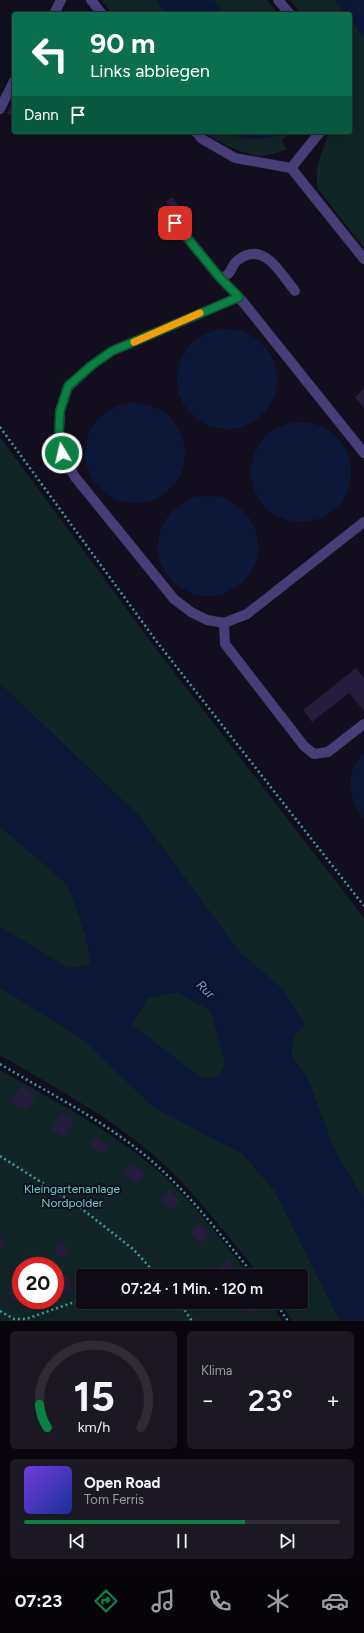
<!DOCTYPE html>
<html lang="de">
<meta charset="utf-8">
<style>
:root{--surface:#0e0a16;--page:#1c1823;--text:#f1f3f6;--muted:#9b9aa1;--line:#2e2b35;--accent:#0b8043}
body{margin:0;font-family:Figtree,sans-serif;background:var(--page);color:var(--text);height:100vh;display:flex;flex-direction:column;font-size:15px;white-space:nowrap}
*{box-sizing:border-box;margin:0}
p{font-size:13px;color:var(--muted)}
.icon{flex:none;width:22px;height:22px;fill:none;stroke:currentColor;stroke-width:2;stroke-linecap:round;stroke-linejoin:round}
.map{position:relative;height:1321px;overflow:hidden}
.side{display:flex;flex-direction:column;gap:10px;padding:10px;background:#08060c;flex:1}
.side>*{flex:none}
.hud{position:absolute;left:12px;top:12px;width:340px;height:122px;border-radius:4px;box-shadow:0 2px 10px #0003,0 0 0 1px var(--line);background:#0b6e4f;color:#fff;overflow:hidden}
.speed{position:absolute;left:12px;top:1257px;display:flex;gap:8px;font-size:20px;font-weight:700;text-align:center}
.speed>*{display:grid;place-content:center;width:52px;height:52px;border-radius:50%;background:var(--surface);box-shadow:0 2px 10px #0003,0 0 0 1px var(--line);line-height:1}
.speed .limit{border:6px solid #d22;background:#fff;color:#111}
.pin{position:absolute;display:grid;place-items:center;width:34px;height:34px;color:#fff;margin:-17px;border-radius:8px;box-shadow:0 2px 6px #0006}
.me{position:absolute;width:44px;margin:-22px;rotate:351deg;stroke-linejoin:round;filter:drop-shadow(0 0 3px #0008)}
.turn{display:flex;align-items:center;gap:14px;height:84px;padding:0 12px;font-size:18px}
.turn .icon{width:52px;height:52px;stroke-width:2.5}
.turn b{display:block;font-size:28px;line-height:34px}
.then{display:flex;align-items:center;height:38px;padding:0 12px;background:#0003;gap:8px;font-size:15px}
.big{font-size:30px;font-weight:600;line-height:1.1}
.side .card{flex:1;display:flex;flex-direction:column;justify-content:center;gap:6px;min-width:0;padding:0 14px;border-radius:6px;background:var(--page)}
.side .dial{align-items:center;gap:0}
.dial svg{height:104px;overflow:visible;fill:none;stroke:var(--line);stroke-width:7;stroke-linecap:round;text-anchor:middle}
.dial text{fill:var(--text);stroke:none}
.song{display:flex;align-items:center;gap:12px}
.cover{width:48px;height:48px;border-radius:6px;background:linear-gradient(135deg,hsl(260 70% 55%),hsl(230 70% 35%))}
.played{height:4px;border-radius:2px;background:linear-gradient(90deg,var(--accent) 70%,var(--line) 70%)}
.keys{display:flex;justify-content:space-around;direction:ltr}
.heat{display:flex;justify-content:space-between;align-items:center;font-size:22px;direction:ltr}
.side .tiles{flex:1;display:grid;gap:10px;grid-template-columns:1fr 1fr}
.card:last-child{grid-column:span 2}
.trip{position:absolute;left:76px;top:1269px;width:232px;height:40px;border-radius:4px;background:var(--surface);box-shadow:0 2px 10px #0003,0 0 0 1px var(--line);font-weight:600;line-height:40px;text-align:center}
.tabs{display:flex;height:64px;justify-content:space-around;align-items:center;background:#060409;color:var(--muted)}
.tabs .icon{width:28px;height:28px}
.tabs .active{color:var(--accent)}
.tabs b{font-size:18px;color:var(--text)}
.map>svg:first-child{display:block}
.green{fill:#122526;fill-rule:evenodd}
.water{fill:#0d1737;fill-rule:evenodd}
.building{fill:#261c3c}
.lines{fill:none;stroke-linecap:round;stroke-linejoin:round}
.path{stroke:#399ea4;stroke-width:2.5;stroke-dasharray:2 3;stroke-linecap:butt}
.service{stroke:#473d77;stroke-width:10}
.route-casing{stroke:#07532c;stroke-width:10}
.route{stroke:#0b8043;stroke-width:7}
.slow{stroke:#f59e0b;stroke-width:7}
.labels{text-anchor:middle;stroke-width:4;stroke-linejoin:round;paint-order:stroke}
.park-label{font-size:12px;fill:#63d2c4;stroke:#120e1d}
.water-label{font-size:13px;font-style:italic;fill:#67a0f0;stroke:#120e1d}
</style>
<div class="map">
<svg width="364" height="1321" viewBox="0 0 364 1321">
<rect width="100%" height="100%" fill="#120e1d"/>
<path class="green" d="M102,0H156L167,14H112Z
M213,0H267L278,14H215L221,9Z
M290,0H364V248L318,189C313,169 323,151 329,132H350V14H301Z
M205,132C213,132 223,130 230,133C237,135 243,139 251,139C266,140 277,132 291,132L281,141L287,149C279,152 269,156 260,156C245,155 216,142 205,132Z
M0,437L154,646L364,918V1201L334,1149L306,1075L291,1056L294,1035L283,990L240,953L139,816L0,684Z
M0,826L68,885L86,936L91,966L68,968L0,927Z
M0,987L84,1040L154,1107L243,1154L275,1191L340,1321H292L280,1302H301V1276H260C231,1240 203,1203 170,1170C120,1122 59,1090 0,1055Z
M178,992L211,1011L225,1062L220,1077L202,1079L132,1025L147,998Z
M0,1070C57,1102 116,1133 165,1177C197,1207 223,1242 250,1276H83V1302H270L282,1321H0ZM21,1266H55V1300H21Z"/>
<path class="water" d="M156,0H213L221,10L215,14H167Z
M335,0H364V37L350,19V14H346Z
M229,132H282C264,142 246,141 229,132Z
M177 379a50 50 0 1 1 100 0a50 50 0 1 1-100 0Z
M85 453a50 50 0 1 1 100 0a50 50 0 1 1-100 0Z
M251 472a50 50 0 1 1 100 0a50 50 0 1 1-100 0Z
M158 546a50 50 0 1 1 100 0a50 50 0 1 1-100 0Z
M0,684L139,816L240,952L283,990L305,1025L294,1035L291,1056L306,1075L334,1149L364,1201V1321H340L275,1191L243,1154L153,1107L84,1040L0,987V927L68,968L91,966L86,936L68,885L0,826ZM178,992L211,1011L225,1062L220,1077L202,1079L132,1025L147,998Z
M364,753V818C347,801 344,770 364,753Z"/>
<path class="building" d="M14,99V117L7,114Z
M172,197L188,219L183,223L166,202Z
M364,389V408L355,397Z
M356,668L364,678V711L349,693L312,722L303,710Z
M21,1086L36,1095L27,1111L11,1102Z
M61,1113L74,1120L64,1137L51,1129Z
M96,1137L109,1146L103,1154L90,1145Z
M131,1162L145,1174L137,1185L123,1173Z
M170,1190L180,1201L170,1210L160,1199Z
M200,1223L210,1234L200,1244L189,1232Z
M0,1237L6,1241L0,1252Z
M60,1243L66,1245L68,1252L63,1257L57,1255L55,1248Z
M228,1259L239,1273L235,1276H221L216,1269Z
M68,1275L72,1291L59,1295L55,1279Z
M21,1283V1300L11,1302L8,1286Z
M244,1302H266L264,1308L251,1315L243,1304Z"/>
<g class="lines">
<path class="path" d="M0,427L157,642L364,906
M0,1064C57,1098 119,1128 167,1175C199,1206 226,1242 255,1276
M0,1156L77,1205L133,1249L158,1276
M149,1276L156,1274
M179,1302L192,1321
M275,1302L288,1321
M0,1311L14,1319H26L83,1299"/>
<path class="service" d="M91,0L102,14
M278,0L290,14
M54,14L61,0
M0,109L14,81
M196,132L202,139L235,158L291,168
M320,132L291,168L364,259
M166,212L221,279L239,297
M221,279C224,277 227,275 229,273C232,269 233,263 238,260C264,240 280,273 295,291
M364,453L239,297L112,351L92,365L68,387L60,411L59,431L62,453L75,477L174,599L191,612L207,620L224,623L247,614L364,522
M224,623L225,644L304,746L314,754L328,752L364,724"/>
</g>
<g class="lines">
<g class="route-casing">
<path id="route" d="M62,453L59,431L60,411L68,386L92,365L112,351L239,297L221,279L175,223"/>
</g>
<use href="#route" class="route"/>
<path class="slow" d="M134,342L200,313"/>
</g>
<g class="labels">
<g class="park-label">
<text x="72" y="1193">Kleingartenanlage<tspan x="72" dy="14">Nordpolder</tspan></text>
</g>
<g class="water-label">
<text transform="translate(206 989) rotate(44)" y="5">Rur</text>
</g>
</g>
</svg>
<div class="speed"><div class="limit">20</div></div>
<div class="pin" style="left:175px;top:223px;background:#d93025"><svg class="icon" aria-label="arrive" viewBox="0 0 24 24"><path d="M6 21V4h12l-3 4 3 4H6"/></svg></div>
<svg class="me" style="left:62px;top:453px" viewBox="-20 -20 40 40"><circle r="17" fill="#0b8043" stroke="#fff" stroke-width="3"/><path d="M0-11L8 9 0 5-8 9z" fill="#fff"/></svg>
<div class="trip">07:24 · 1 Min. · 120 m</div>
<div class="hud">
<div class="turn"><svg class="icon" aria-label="left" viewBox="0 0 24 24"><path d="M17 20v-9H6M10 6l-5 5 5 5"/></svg><div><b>90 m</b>Links abbiegen</div></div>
<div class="then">Dann<svg class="icon" aria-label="arrive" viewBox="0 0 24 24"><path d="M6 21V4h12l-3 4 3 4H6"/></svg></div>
</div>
</div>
<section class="side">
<div class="tiles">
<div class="card dial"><svg viewBox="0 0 100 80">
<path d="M14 69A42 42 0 1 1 86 69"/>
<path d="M14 69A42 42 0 0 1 8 51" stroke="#0b8043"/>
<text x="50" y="56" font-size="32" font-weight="700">15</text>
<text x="50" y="72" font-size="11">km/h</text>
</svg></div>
<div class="card"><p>Klima</p>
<div class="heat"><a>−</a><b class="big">23°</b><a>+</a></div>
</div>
<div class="card">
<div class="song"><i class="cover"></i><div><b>Open Road</b><p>Tom Ferris</p></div></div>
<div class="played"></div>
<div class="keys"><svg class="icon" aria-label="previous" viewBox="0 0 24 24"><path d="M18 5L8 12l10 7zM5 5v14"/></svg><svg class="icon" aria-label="pause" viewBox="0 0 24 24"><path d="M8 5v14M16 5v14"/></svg><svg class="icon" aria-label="next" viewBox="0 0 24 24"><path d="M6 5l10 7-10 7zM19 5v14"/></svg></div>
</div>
</div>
</section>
<nav class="tabs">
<b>07:23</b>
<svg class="icon active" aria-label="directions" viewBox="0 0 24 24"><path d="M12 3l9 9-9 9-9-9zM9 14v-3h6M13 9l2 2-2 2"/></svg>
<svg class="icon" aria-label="music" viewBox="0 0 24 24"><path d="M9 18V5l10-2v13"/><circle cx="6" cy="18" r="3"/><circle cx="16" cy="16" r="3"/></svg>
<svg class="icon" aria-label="phone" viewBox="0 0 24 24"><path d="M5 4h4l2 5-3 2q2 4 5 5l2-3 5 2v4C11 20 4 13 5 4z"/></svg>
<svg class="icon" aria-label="climate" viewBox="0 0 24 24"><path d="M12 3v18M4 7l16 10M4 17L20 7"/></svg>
<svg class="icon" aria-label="car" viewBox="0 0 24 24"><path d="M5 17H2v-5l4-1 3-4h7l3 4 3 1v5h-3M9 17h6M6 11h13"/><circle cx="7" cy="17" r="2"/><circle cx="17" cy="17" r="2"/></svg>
</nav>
